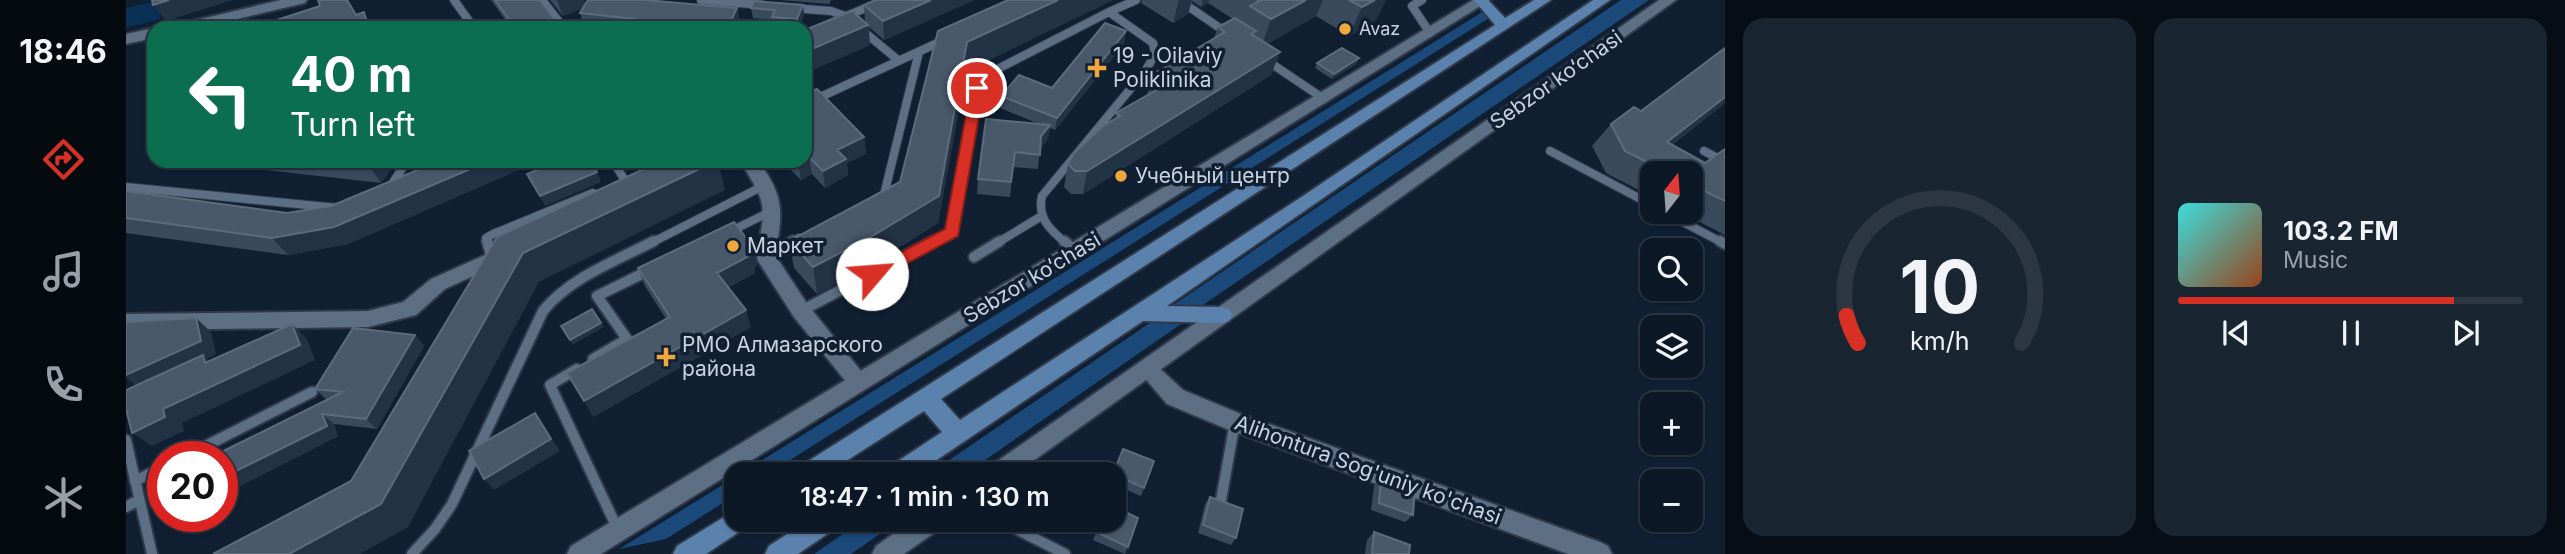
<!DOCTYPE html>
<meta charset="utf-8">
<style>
:root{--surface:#0c1826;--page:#1a2532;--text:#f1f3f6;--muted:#9aa0a7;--line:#2c3743;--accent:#d93025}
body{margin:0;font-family:Inter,sans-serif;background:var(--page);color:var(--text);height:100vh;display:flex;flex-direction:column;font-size:26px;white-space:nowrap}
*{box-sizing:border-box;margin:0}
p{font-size:23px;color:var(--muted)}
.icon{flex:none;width:38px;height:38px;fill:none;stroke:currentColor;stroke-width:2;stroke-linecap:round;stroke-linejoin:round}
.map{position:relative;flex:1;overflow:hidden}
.details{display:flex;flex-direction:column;gap:18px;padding:18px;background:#070d15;width:840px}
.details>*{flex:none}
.guide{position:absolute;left:21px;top:21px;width:665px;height:147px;border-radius:21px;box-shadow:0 2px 5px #0004,0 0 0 2px var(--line);background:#0b6e4f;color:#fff;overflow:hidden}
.needle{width:46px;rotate:17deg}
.buttons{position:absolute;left:1514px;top:161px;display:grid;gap:14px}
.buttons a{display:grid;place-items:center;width:63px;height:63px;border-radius:14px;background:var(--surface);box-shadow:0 2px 5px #0004,0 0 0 2px var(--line);font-size:35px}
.speed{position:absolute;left:21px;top:441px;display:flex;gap:14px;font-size:35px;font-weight:700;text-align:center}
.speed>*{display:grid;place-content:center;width:91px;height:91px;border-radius:50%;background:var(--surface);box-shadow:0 2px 5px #0004,0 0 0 2px var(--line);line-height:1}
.speed .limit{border:10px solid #d22;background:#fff;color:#111}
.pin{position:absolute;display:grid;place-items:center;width:60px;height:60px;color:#fff;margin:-30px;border:4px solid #fff;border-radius:50%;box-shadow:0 2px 7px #0007}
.me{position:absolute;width:77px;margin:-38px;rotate:63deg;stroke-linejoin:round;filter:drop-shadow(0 0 5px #0008)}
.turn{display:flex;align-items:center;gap:24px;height:147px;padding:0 28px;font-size:32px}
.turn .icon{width:91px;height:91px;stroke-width:2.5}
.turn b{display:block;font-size:49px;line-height:60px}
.details .tile{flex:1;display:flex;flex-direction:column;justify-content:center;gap:10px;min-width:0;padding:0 24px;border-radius:21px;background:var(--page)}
.details .dial{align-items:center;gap:0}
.dial svg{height:182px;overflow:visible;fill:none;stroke:var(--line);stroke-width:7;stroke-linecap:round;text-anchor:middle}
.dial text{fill:var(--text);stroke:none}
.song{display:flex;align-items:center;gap:21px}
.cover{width:84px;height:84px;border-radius:10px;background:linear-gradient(135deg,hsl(180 70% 55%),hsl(20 70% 35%))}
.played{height:7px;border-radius:4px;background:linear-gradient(90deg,var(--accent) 80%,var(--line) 80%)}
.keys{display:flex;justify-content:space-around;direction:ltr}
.details .tiles{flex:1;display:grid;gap:18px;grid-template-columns:repeat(2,1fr)}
.trip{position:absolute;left:598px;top:462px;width:402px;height:70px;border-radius:21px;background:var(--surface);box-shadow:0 2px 5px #0004,0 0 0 2px var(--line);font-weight:600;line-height:70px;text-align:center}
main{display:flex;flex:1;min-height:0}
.dock{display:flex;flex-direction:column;width:126px;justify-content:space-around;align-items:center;background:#050a0f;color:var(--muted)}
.dock .icon{width:49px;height:49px}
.dock .active{color:var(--accent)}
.dock b{font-size:32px;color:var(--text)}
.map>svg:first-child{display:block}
.green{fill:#0a3056}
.forest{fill:#1a497a}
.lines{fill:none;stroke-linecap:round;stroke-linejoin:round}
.service-far1-casing{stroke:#303949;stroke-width:10}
.service-casing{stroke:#303949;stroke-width:14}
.minor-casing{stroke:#303949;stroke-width:4}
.tertiary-casing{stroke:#303949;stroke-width:4}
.primary-casing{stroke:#303949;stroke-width:4}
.service-far1{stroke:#5c6f84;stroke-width:8}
.service{stroke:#5c6f84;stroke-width:10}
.minor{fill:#5c6f84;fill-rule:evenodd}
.tertiary{fill:#5c6f84;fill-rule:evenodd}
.primary{fill:#5b82ad;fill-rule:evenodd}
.wall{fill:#3a4a5d}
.shaded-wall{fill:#233346}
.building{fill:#49596b;stroke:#5d6c7d;stroke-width:2}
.route{fill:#d93025;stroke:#8d1f18;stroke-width:2}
.poi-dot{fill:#efa73e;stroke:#102032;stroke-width:2.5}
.labels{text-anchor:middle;stroke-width:7;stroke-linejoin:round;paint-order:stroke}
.far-poi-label{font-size:18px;fill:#c9d3df;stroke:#102032;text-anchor:start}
.poi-label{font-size:21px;fill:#c9d3df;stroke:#102032;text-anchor:start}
.street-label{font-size:21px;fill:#c9d3df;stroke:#102032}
</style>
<main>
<nav class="dock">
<b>18:46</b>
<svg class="icon active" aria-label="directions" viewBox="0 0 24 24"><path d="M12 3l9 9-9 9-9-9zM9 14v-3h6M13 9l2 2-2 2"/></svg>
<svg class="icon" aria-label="music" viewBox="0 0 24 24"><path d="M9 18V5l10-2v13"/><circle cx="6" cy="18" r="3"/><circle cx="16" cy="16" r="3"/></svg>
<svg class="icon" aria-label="phone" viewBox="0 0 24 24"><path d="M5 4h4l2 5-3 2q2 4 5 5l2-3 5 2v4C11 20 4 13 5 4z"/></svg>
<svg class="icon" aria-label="climate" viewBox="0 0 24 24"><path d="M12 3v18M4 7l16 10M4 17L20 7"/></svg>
</nav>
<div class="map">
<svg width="1599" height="554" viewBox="0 0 1599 554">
<rect width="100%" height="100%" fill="#102032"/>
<path class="green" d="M33,0L34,19L0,28V8Z"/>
<path class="forest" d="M1495,0H1523L1074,307L1046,306Z
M1358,11L1363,18L642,474H614Z
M1025,322L1055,324L839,474H803Z
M611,476V494L540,539L493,549Z
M737,520H774L725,554H688Z"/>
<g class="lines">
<g class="service-far1-casing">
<path id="service-far1" d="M328,0L348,28
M416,0L438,28
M575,0L637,5
M1053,0L1101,33
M1296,0L1286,6L1304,33
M666,8L705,11L719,16L772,60
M718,17L759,0
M1140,60L1198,99
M679,104L818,40
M1424,151L1526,205
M1578,151L1599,162
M487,161L503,187
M0,187L212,208
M264,187L281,161
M752,198L758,195L793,52
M1538,212L1597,243
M603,232L646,211
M361,243L360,238L367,234L467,193
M525,243L641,184
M664,243L673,238
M805,243L826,232L851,88L858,76L983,12
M871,243L914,217
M940,243C924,230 911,218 916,196L1020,70L1029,54L1027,43L983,12L1010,0"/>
</g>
<g class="service-casing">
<path id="service" d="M361,241L366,259
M938,241L950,251
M1594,241L1599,244
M640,256L667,241
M848,257L874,241
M675,311L808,241
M467,359L501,339L471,296L526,269
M451,369L424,385L492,530
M0,440L26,554
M58,457L186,392
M9,481L37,467
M1095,500L1109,422
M0,507L13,500
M873,520L939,554
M286,554L309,529L326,504L417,311C445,277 490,261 528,241"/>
</g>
<g class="minor-casing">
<path id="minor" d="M155,0H181L179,3L73,28H47L49,25Z
M28,28V38L0,44V34Z
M614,161H632C659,196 657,214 649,255L682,305L739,376L743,382L739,388L732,391L725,388L668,317L632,261L630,256C641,204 641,205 614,161Z
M377,247L384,249L386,254L384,259L319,289L290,315L242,327L0,330V314L242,311L277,302L305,279Z
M1021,360L1028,363L1057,390L1115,414L1474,542L1482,546L1486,554H1442L1101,429L1041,404L1011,369L1014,363Z"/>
</g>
<g class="tertiary-casing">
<path id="tertiary" d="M1347,0H1364L475,554H441L445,546Z
M1533,0H1550L889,474H860L863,467Z
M787,520H819L815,528L778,554H746L750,546Z"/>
</g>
<g class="primary-casing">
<path id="primary" d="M1348,0H1362L1379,18L1408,0H1425L815,399L834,420L1177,196L1467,0H1484L1041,306L1096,307L1103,309L1106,315L1103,321L1096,323L1017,321L790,474H760L763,467L816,432L798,411L700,474H670L673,467L1369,25Z
M611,509V520H623L619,528L580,554H547L551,546Z
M682,520H714L710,528L672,554H639L643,546Z"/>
</g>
<use href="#service-far1" class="service-far1"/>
<use href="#service" class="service"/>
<use href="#minor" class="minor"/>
<use href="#tertiary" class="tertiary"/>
<use href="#primary" class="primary"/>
</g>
<path class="wall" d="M365,0H414L435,28H385Z
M424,0H458L460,4L611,8L615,28H459L454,13L457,8L437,16Z
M653,0H705L703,4Z
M750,0H848L758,40L743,27L744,45L679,73V30L739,22L738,5Z
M882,0H987L840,71L812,223L745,265L691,294L668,268L663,241L774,182L812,31Z
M1016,0H1260L1250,20L1223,36L1190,16L1141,44L1154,52L1145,75L957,194H945L938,187L942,164L989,119L990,113L1021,95L1027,74L1088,38L1092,27L1107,19L1082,3L1075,7L1066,1L1062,14L1047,23L1015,3Z
M677,5L678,15L673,28L648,27L647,20L627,18L625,8Z
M1000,31L998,44L929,130L924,128L922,139L914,149L912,169L887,167L884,197L851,194L852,179L913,124L874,108L875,96L926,88Z
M1191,63L1231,64L1206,79L1189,68Z
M679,94L738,137L740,154L721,163L722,175L699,188L686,174L675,180L656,161H679Z
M1599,103L1546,145L1579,163L1599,149V235L1555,212H1564V173H1526V197L1480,173L1466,146L1485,124L1515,111Z
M116,161H271L255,183L122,168Z
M401,166L222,244L162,255L0,233V191L161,213L205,206Z
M631,265L628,267L629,273L603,287L625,327L467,417L540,319L519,286L512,268Z
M289,335L298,346L251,429L208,424L212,436L96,495V457L200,399L189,389Z
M989,474L1018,488L1015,496L989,485Z
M1255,478L1287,515L1279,522L1245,510L1248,486Z
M1084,497L1110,538L1105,545L1072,533L1079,504Z
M975,520L1002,547L999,554L967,540Z
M1248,532L1283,554H1239L1241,540Z"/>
<path class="shaded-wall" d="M43,0H107L40,21L27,5Z
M431,0H458L461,7L437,16Z
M805,0H848L758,40L757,21Z
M932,0H987L840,71L812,223L745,265L691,294L687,267L813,196L841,42Z
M1053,0H1066L1062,14L1047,23Z
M1077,0H1083L1082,3L1075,7Z
M1180,0H1197L1190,16L1135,48L1145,19Z
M1249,0H1260L1250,20L1223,36L1236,7Z
M677,5L678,15L673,28L671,19Z
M611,8L615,28H602V27Z
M238,12L244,22L245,28H242Z
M742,25L744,45L679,73V52Z
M1000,31L998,44L929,130L931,118Z
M1154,52L1145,75L957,194L961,171Z
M1233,58L1231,64L1206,79L1208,74Z
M1599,97V103L1521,164L1541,142Z
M924,125L922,139L913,151L915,136Z
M738,137L740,154L721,163L722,175L699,188L697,171L711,150Z
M683,157L686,174L675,180L672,163L679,161V160Z
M245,161H271L255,183L242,164Z
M363,161H399L401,166L222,244L162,255L146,238Z
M590,161H592L599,190L413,282L282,527L234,554H163L255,504L397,253Z
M471,172L475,182L419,206L414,196Z
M627,247L631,265L628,267L629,273L596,290L591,273L621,250Z
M620,310L625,327L467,417L458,401Z
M70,318L85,332L90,354L81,359L94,370L15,389L0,378V375Z
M475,323L478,327L446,345L444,340Z
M166,324L181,339L189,360L56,423L58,431L26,446L6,433L37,409Z
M289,335L298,346L251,429L240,419Z
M409,413L434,451L368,490L358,479Z
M196,414L208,424L212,436L96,495V478Z"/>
<path class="building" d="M26,0H43L27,5Z
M192,0H221L230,15L238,12L242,28H126L194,6Z
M369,0H414L435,28H389Z
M462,0H519L611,8L602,27L580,25L579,28H503L509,19L454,13Z
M750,0H805L757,21L738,5Z
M882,0H932L841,42L813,196L743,238L687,267L663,241L774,182L812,31Z
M1131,0H1180L1145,19L1124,6L1133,1Z
M1223,0H1249L1236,7Z
M628,1L677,5L671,19L646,17L649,10L625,8Z
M726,11L742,25L679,52V30Z
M1109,18L1130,31L1125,34L1154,52L961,171H949L942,164L948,153L977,126L994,116L990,113L1041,84L1027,74L1099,32L1092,27Z
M979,23L1000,31L931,118L875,96L893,75L926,88Z
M1216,48L1233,58L1208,74L1191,63Z
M1599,48V97L1541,142L1579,163L1599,149V201L1564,184V173H1543L1499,151L1485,124L1508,107L1515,111Z
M691,89L738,137L711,150L720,159L697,171L683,157L679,160V94Z
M860,119L924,125L915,136L914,155L889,152L885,182L852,179Z
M213,161H245L242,164Z
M313,161H363L208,227L146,238L0,218V191L161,213L205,206Z
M451,161H463L471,172L414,196L401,174L432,162L436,167Z
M535,161H590L397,253L255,504L163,554H87L225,481L371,237Z
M608,222L627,247L621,250L625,255L591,273L620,310L458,401L441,373L544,317L512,268Z
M466,309L475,323L444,340L435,326Z
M70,318L75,341L0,375V322Z
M166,324L174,345L37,409L39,417L6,433L0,409V390L77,355L79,363Z
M227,328L289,335L240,419L196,414L201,426L96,478V457H85L217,392L189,389Z
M409,413L425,439L358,479L343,451Z
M997,449L1028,461L1018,488L987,474Z
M1255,478L1289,490L1287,515L1253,503Z
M1084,497L1117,509L1110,538L1077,525Z
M989,507L1012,518L1002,547L970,532L975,520H989Z
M1248,532L1284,545L1283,554H1246Z"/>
<path class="route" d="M851,84L858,88L832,236L752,279H741L738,274L741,270L819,229L845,88Z"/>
<g class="poi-dot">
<circle cx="1219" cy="29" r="7"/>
<path d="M967.5 57.5h7v7h7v7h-7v7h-7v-7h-7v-7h7z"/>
<circle cx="995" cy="176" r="7"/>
<circle cx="607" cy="246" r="7"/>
<path d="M536.5 346.5h7v7h7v7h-7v7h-7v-7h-7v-7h7z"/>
</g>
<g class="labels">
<g class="far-poi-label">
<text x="1233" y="35">Avaz</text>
</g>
<g class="poi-label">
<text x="987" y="63">19 - Oilaviy<tspan x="987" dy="24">Poliklinika</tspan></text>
<text x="1009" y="183">Учебный центр</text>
<text x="621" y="253">Маркет</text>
<text x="556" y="352">РМО Алмазарского<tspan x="556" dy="24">района</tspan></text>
</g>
<g class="street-label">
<text transform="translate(1430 80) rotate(-35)" y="7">Sebzor ko‘chasi</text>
<text transform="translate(906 278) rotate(-31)" y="7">Sebzor ko‘chasi</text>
<text transform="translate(1242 470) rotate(20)" y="7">Alihontura Sog'uniy ko'chasi</text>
</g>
</g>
</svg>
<div class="buttons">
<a><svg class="needle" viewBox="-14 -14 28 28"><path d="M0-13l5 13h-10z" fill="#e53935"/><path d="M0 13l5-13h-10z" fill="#9aa0a7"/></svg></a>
<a><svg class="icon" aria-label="search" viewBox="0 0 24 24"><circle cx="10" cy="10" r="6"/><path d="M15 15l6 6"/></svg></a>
<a><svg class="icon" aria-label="layers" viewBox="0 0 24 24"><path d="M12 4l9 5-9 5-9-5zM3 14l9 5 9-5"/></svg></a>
<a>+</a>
<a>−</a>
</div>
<div class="speed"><div class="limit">20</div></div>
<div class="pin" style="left:851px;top:88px;background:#d93025"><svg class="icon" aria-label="arrive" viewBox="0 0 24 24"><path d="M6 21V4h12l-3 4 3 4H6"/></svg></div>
<svg class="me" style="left:746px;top:274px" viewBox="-20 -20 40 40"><circle r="19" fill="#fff"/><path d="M0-13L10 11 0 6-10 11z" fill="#d93025"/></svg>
<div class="trip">18:47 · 1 min · 130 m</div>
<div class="guide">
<div class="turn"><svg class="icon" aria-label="left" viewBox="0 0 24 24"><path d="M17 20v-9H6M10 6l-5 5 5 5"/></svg><div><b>40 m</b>Turn left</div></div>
</div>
</div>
<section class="details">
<div class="tiles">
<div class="tile dial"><svg viewBox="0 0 100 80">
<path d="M14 69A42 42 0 1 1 86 69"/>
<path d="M14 69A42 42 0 0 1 9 57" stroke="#d93025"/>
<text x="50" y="56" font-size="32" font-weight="700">10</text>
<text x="50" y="72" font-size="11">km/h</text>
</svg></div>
<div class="tile">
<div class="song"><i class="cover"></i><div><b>103.2 FM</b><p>Music</p></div></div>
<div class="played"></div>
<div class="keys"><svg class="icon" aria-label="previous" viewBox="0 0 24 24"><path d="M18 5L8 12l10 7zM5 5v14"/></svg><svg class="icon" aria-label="pause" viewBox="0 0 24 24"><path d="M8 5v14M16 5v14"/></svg><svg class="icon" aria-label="next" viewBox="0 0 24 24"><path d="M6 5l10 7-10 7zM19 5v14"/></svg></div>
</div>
</div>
</section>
</main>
